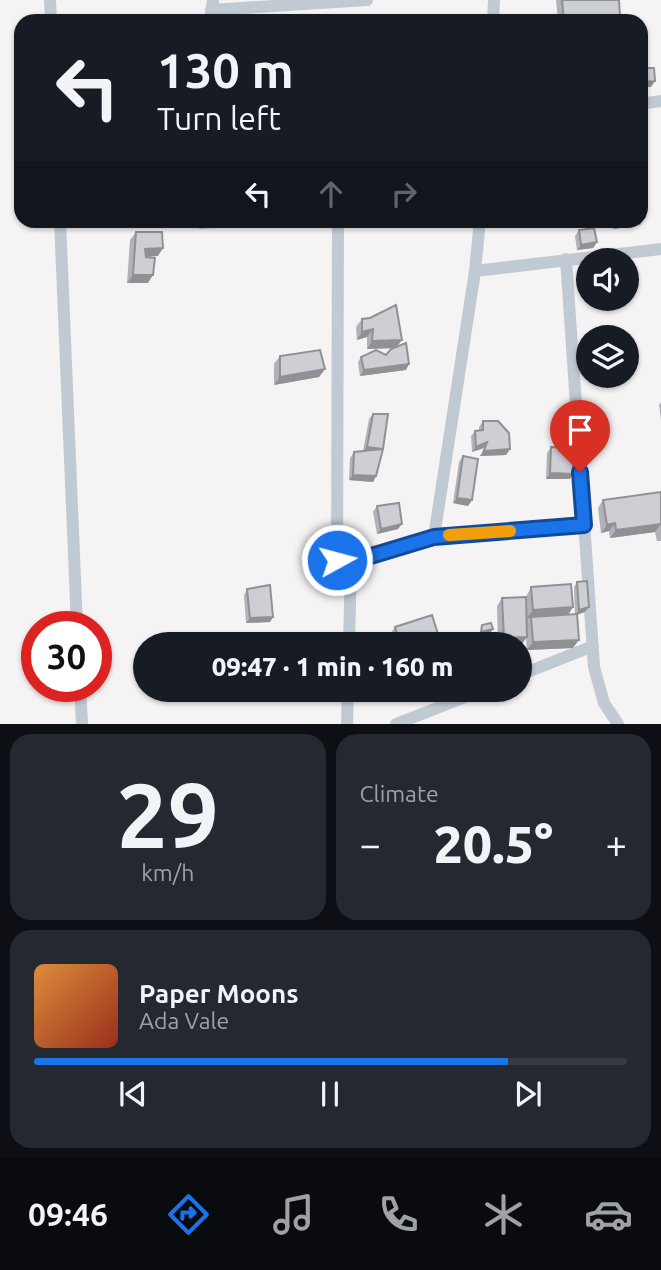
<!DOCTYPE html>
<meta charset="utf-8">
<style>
:root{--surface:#171b24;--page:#242831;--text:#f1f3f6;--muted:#9ea1a6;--line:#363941;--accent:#1a73e8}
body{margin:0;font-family:Ubuntu,sans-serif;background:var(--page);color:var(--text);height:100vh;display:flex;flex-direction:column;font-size:26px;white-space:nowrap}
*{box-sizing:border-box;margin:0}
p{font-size:23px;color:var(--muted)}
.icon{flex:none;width:38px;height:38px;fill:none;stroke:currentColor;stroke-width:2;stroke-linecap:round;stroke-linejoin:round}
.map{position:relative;height:724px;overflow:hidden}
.panel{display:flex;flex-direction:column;gap:10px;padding:10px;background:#0d0f14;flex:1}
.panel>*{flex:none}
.top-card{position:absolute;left:14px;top:14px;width:634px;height:214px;border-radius:21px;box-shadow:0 2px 5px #0004;background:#171b24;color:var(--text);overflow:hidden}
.tools{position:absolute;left:576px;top:248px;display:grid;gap:14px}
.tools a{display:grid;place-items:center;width:63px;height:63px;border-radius:50%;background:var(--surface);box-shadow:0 2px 5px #0004;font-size:35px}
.speed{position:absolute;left:21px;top:611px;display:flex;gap:14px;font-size:35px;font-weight:700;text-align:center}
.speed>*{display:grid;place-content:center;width:91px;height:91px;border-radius:50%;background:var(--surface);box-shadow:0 2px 5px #0004;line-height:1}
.speed .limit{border:10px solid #d22;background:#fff;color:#111}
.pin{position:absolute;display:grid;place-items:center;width:60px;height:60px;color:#fff;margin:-72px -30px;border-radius:50% 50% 50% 0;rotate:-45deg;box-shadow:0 0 7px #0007}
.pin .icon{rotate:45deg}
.me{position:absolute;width:77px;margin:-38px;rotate:83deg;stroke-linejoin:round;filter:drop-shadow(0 0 5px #0008)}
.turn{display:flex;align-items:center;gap:24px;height:147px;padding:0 28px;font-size:32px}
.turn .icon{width:91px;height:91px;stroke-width:2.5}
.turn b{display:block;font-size:49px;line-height:60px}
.lanes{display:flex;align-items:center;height:66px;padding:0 28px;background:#0003;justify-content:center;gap:35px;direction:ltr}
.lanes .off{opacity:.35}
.big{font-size:52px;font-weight:800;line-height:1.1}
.panel .card{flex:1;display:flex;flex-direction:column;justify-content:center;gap:10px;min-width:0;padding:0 24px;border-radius:21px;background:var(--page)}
.panel .dial{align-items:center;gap:0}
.dial b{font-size:91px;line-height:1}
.song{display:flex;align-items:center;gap:21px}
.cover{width:84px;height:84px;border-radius:10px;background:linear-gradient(135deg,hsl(30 70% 55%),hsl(10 70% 35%))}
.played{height:7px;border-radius:4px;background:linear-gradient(90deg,var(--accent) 80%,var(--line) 80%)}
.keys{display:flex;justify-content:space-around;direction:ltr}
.heat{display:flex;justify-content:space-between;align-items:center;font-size:38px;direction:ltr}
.panel .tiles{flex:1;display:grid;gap:10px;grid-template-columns:1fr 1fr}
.card:last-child{grid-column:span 2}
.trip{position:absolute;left:133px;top:632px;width:399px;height:70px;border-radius:35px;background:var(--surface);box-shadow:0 2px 5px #0004;font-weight:800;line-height:70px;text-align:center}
.dock{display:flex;height:112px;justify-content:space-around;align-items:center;background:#090b0e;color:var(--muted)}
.dock .icon{width:49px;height:49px}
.dock .active{color:var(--accent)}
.dock b{font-size:32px;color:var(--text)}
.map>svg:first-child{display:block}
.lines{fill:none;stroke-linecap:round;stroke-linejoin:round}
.street{stroke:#c1cad2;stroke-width:12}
.wall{fill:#b0b2b7}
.shaded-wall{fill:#909195}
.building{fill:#cdcfd5;stroke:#909195;stroke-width:2}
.route-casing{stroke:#114b97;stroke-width:18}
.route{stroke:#1a73e8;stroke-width:12}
.slow{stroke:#f59e0b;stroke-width:12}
</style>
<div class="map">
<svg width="661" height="724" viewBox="0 0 661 724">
<rect width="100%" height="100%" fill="#f5f3f3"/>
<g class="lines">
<path class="street" d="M50,0L51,21
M211,10L367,0
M210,21L213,0
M493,21L494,0
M640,104L661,101
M60,220L77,626
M198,220L201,223L232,220
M338,220L337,560L351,562L434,537L584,525
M566,259L594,667L604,703L618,724
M475,271L661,249
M434,537L475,271L480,220
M349,644L351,562
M520,675L593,646
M80,686L82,724
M347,724L348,690
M396,724L483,690"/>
</g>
<path class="wall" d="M556,0H619L620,17L618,21H558Z
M645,217L640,225L613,229L612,220H640Z
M579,230L597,242L593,248L577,250L575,236Z
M136,232L158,256H146L148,283H127L130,240Z
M362,319L397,347L406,370L360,376L358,362L361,357L386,355L394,348L367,349V337L357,340L356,327Z
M280,356L325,369L319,377L274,385V364Z
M661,402V420L659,405Z
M373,414L376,476L373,482L349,480L350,458L354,452L363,451L369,419Z
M483,421L510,449L506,455L480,456L484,448L472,452L471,436L475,431L479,430V427Z
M551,447L570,479H546L547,453Z
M463,456L472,500L468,506L453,503L459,462Z
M661,492V541H657L655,532L610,538L609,531L601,533L598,508L603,500Z
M377,506L398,529L377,534L373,512Z
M577,582L585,612L577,615L573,648L527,650L526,638L521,645L520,644H498L497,606L502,598L526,597L531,587L573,607L568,615L575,614L574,587Z
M247,589L273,617L270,622L246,623L244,595Z
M395,627L438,634L434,639L420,644H394L391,633Z"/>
<path class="shaded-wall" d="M620,17L618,21H591L592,20Z
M655,81L651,87H640V82Z
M645,217L640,225L613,229L619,221L640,220V218Z
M597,242L593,248L577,250L581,245Z
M163,248L158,256L140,257L145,249Z
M133,275H153L148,283H127Z
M373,329L367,337L357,340L362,332Z
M402,340L396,348L367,349L372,341Z
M409,364L406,370L360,376L364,370Z
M325,369L319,377L274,385L280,377Z
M487,442L484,448L472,452L476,447Z
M367,447L383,449L363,452Z
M510,449L506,455L480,456L484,451Z
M550,473L573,474L570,479H546Z
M353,475L376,476L373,482L349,480Z
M457,498L472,500L468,506L453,503Z
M615,523L609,531L601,533L607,525Z
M402,524L398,529L377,534L381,529Z
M661,524L655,532L610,538L616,530Z
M573,607L567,616L527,618L533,610Z
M589,607L585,612L575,615L579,610Z
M273,617L270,622L246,623L250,618Z
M493,629L491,632L480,634L481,632Z
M438,634L434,639L420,644H407Z
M527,637L521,645H520V644H499L504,638Z
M579,640L573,648L527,650L533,642Z"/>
<path class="building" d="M562,0H619L620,17L592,20V21H564Z
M257,18L283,20L282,21H257Z
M640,68H654L655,81L640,82Z
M640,183L645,217L640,218Z
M594,228L597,242L581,245L579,230Z
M136,232H162L163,248L145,249L146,257L155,258L153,275H133Z
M396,305L402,340L372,341L373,329L362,332V319L370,318Z
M406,343L409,364L364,370L361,357L376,350L386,355L391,349Z
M320,350L325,369L280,377V356Z
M373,414H388L383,449L376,476L353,475L354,452L383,449L367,447Z
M483,421H498L509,433L510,449L484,451L487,442L476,447L475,431L483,430Z
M551,447L574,448L573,474L550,473Z
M463,456L478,459L472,500L457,498Z
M661,492V524L616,530L615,523L607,525L603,500Z
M399,503L402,524L381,529L377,506Z
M587,581L589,607L579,610L577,582Z
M571,584L573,607L533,610L531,587Z
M270,585L273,617L250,618L247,589Z
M526,597L527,637L504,638L502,598Z
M577,614L579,640L533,642L531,617Z
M432,615L438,634L407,644H400L395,627Z
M491,623L493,629L481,632L482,625Z"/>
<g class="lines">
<g class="route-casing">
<path id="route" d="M337,560L351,562L434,537L584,525L580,472"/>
</g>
<use href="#route" class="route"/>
<path class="slow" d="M449,535L510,531"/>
</g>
</svg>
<div class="tools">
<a><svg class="icon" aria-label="sound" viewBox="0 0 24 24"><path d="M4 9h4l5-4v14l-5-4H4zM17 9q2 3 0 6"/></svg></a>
<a><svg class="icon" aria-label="layers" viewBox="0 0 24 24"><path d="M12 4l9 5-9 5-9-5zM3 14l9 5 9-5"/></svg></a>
</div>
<div class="speed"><div class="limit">30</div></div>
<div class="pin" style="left:580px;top:472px;background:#d93025"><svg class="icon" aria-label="arrive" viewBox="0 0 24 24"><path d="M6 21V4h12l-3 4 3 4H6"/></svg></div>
<svg class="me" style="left:337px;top:560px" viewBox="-20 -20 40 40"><circle r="17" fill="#1a73e8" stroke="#fff" stroke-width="3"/><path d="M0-11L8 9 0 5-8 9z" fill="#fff"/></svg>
<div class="trip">09:47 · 1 min · 160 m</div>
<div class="top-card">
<div class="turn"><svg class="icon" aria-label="left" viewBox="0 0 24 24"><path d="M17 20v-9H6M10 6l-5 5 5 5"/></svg><div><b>130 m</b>Turn left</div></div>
<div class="lanes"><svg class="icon" aria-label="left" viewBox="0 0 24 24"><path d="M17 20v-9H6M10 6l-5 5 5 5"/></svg><svg class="icon off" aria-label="ahead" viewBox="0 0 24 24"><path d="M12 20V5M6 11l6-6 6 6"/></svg><svg class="icon off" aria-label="right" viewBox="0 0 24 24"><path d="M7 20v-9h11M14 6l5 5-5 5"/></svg></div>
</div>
</div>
<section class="panel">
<div class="tiles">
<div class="card dial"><b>29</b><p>km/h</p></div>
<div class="card"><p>Climate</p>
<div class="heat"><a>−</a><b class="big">20.5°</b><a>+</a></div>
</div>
<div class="card">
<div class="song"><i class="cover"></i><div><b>Paper Moons</b><p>Ada Vale</p></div></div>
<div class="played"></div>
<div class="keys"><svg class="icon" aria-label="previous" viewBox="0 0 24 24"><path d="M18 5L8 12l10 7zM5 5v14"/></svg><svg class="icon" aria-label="pause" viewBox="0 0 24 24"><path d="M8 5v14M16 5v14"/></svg><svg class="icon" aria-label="next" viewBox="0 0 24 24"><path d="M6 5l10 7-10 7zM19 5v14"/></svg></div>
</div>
</div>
</section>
<nav class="dock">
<b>09:46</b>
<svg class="icon active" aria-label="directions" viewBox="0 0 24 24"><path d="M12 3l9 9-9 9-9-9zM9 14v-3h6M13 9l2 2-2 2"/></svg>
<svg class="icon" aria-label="music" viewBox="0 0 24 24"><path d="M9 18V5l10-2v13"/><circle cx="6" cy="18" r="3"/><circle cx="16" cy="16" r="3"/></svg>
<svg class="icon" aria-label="phone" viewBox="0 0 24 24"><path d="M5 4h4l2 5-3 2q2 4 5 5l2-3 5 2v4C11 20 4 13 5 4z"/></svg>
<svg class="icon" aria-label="climate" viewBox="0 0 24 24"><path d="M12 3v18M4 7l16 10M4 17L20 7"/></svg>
<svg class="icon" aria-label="car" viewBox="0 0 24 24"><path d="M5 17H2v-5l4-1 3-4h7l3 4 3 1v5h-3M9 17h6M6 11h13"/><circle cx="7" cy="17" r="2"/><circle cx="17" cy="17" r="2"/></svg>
</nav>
